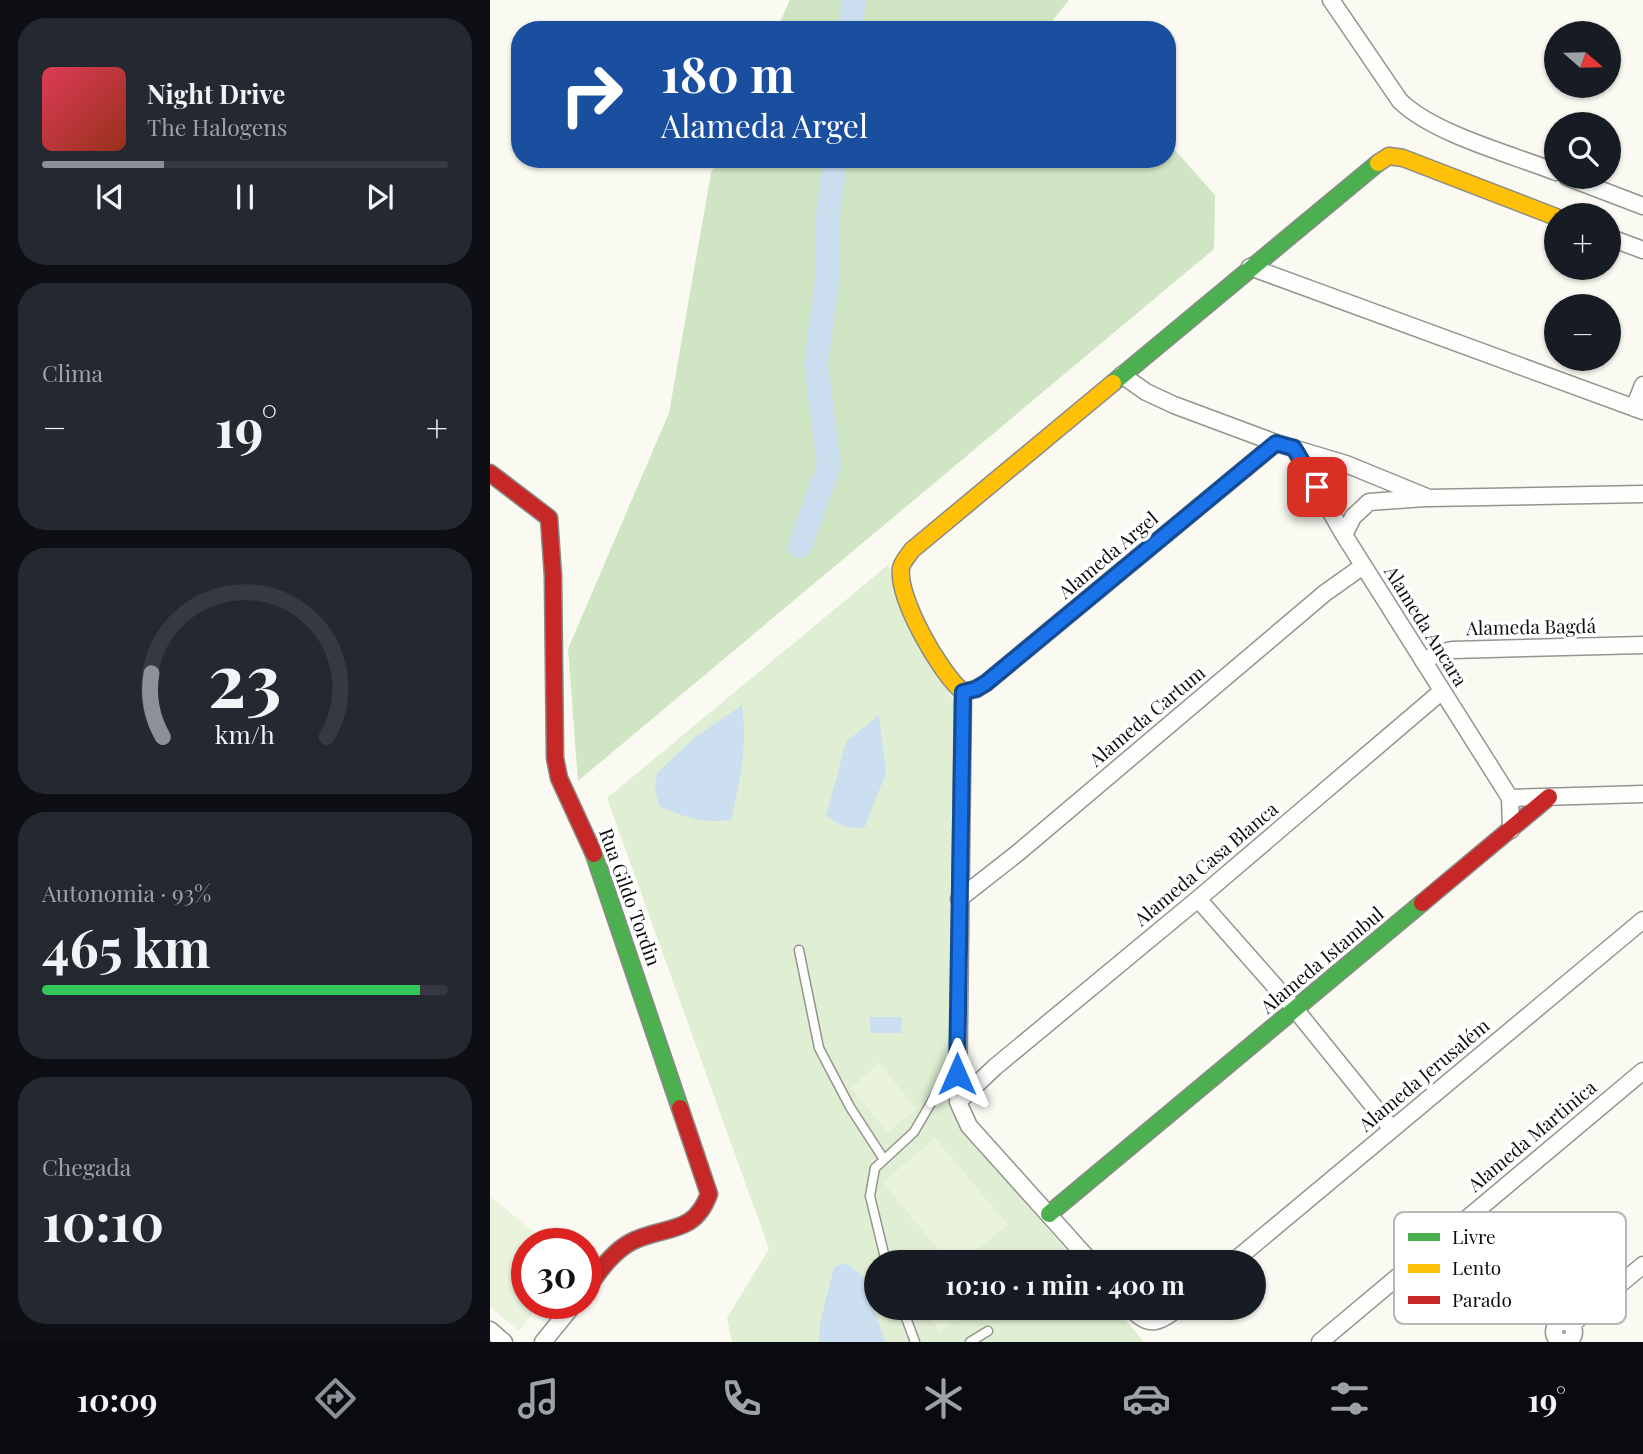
<!DOCTYPE html>
<html lang="pt">
<meta charset="utf-8">
<style>
:root{--surface:#171b24;--page:#242831;--text:#f1f3f6;--muted:#9ea1a6;--line:#363941;--accent:#8c9099}
body{margin:0;font-family:"Playfair Display",serif;background:var(--page);color:var(--text);height:100vh;display:flex;flex-direction:column;font-size:26px;white-space:nowrap}
*{box-sizing:border-box;margin:0}
p{font-size:23px;color:var(--muted)}
.icon{flex:none;width:38px;height:38px;fill:none;stroke:currentColor;stroke-width:2;stroke-linecap:round;stroke-linejoin:round}
.map{position:relative;flex:1;overflow:hidden}
.sheet{display:flex;flex-direction:column;gap:18px;padding:18px;background:#0d0f14;width:490px}
.sheet>*{flex:none}
.banner{position:absolute;left:21px;top:21px;width:665px;height:147px;border-radius:28px;box-shadow:0 2px 5px #0004;background:#1a4fa0;color:#fff;overflow:hidden}
.needle{width:46px;rotate:110deg}
.tools{position:absolute;left:1054px;top:21px;display:grid;gap:14px}
.tools a{display:grid;place-items:center;width:77px;height:77px;border-radius:50%;background:var(--surface);box-shadow:0 2px 5px #0004;font-size:35px}
.speed{position:absolute;left:21px;top:1228px;display:flex;gap:14px;font-size:35px;font-weight:700;text-align:center}
.speed>*{display:grid;place-content:center;width:91px;height:91px;border-radius:50%;background:var(--surface);box-shadow:0 2px 5px #0004;line-height:1}
.speed .limit{border:10px solid #d22;background:#fff;color:#111}
.pin{position:absolute;display:grid;place-items:center;width:60px;height:60px;color:#fff;margin:-30px;border-radius:14px;box-shadow:0 4px 10px #0006}
.me{position:absolute;width:77px;margin:-38px;rotate:0deg;stroke-linejoin:round;filter:drop-shadow(0 0 5px #0008)}
.turn{display:flex;align-items:center;gap:24px;height:147px;padding:0 35px;font-size:32px}
.turn .icon{width:91px;height:91px;stroke-width:2.5}
.turn b{display:block;font-size:49px;line-height:60px}
.big{font-size:52px;font-weight:700;line-height:1.1}
.sheet .tile{flex:1;display:flex;flex-direction:column;justify-content:center;gap:10px;min-width:0;padding:0 24px;border-radius:28px;background:var(--page)}
.sheet .dial{align-items:center;gap:0}
.dial svg{height:182px;overflow:visible;fill:none;stroke:var(--line);stroke-width:7;stroke-linecap:round;text-anchor:middle}
.dial text{fill:var(--text);stroke:none}
.song{display:flex;align-items:center;gap:21px}
.cover{width:84px;height:84px;border-radius:10px;background:linear-gradient(135deg,hsl(350 70% 55%),hsl(10 70% 35%))}
.played{height:7px;border-radius:4px;background:linear-gradient(90deg,var(--accent) 30%,var(--line) 30%)}
.keys{display:flex;justify-content:space-around;direction:ltr}
.heat{display:flex;justify-content:space-between;align-items:center;font-size:38px;direction:ltr}
.charge{height:10px;border-radius:5px;background:linear-gradient(90deg,#34c759 93%,var(--line) 0)}
.trip{position:absolute;left:374px;top:1250px;width:402px;height:70px;border-radius:35px;background:var(--surface);box-shadow:0 2px 5px #0004;font-weight:700;line-height:70px;text-align:center}
.tabs{display:flex;height:112px;justify-content:space-around;align-items:center;background:#090b0e;color:var(--muted)}
.tabs .icon{width:49px;height:49px}
.tabs .on{color:var(--accent)}
.tabs b{font-size:32px;color:var(--text)}
main{display:flex;flex:1;min-height:0}
.map>svg:first-child{display:block}
.green{fill:#e0eed4}
.forest{fill:#d0e5c3}
.pitch{fill:#eaf3de}
.water{fill:#ccdff1}
.lines{fill:none;stroke-linecap:round;stroke-linejoin:round}
.river{stroke:#ccdff1;stroke-width:24}
.lane-casing{stroke:#949490;stroke-width:11}
.street-casing{stroke:#949490;stroke-width:19}
.fast-casing{stroke:#8a8a87;stroke-width:19}
.slow-casing{stroke:#8a8a87;stroke-width:19}
.jam-casing{stroke:#8a8a87;stroke-width:19}
.lane{stroke:#fefefd;stroke-width:8}
.street{stroke:#fefefd;stroke-width:16}
.fast{stroke:#4caf50;stroke-width:16}
.slow{stroke:#ffc107;stroke-width:16}
.jam{stroke:#c62828;stroke-width:16}
.route-casing{stroke:#114b97;stroke-width:18}
.route{stroke:#1a73e8;stroke-width:12}
.labels{text-anchor:middle;stroke-width:7;stroke-linejoin:round;paint-order:stroke}
.street-label{font-size:19px;fill:#0d0d0d;stroke:#fff}
.key{fill:#fff;stroke:#b6b6b6;stroke-width:2}
.key-label{font-size:19px;fill:#0d0d0d}
</style>
<main>
<section class="sheet">
<div class="tile">
<div class="song"><i class="cover"></i><div><b>Night Drive</b><p>The Halogens</p></div></div>
<div class="played"></div>
<div class="keys"><svg class="icon" aria-label="previous" viewBox="0 0 24 24"><path d="M18 5L8 12l10 7zM5 5v14"/></svg><svg class="icon" aria-label="pause" viewBox="0 0 24 24"><path d="M8 5v14M16 5v14"/></svg><svg class="icon" aria-label="next" viewBox="0 0 24 24"><path d="M6 5l10 7-10 7zM19 5v14"/></svg></div>
</div>
<div class="tile"><p>Clima</p>
<div class="heat"><a>−</a><b class="big">19°</b><a>+</a></div>
</div>
<div class="tile dial"><svg viewBox="0 0 100 80">
<path d="M14 69A42 42 0 1 1 86 69"/>
<path d="M14 69A42 42 0 0 1 9 41" stroke="#8c9099"/>
<text x="50" y="56" font-size="32" font-weight="700">23</text>
<text x="50" y="72" font-size="11">km/h</text>
</svg></div>
<div class="tile"><p>Autonomia · 93%</p><b class="big">465 km</b><div class="charge"></div></div>
<div class="tile"><p>Chegada</p><b class="big">10:10</b></div>
</section>
<div class="map">
<svg width="1153" height="1342" viewBox="0 0 1153 1342">
<rect width="100%" height="100%" fill="#fafaf2"/>
<path class="green" d="M398,565L465,704L466,1121L586,1262H387V1307H625L654,1342H242L237,1318L279,1249L117,798Z"/>
<path class="forest" d="M300,0H579L555,30H286Z
M677,141L725,195L724,249L88,781L78,649L179,413L221,173L228,159H677Z"/>
<path class="pitch" d="M389,1063L426,1109L398,1133L361,1088Z
M445,1138L518,1225L472,1262H458L393,1182Z
M0,1196L59,1244H37V1304H50L29,1331L0,1307Z
M432,1307H482L450,1331Z"/>
<path class="water" d="M252,705C258,745 250,781 241,820C213,824 194,817 169,806L165,789L167,773L204,738Z
M389,715L396,773L374,828L354,827L336,816L356,742Z
M380,1017H412L411,1033H380Z
M356,1263L373,1276L395,1342H329L330,1323L344,1267Z"/>
<g class="lines">
<path class="river" d="M360,30L364,0
M310,546L339,465L326,364L337,281V223L345,159"/>
<g class="lane-casing">
<path id="lane" d="M309,950L329,1048L360,1107L393,1158
M396,1262L380,1196L385,1168L424,1132L445,1096L466,1075
M412,1307L425,1342
M480,1342L498,1331"/>
</g>
<g class="street-casing">
<path id="street" d="M841,0L910,101C944,134 1020,154 1066,172
M1077,177L1153,206
M1118,237L1153,250
M760,267L1153,411
M632,375L656,392L684,405L786,443L856,464L939,498L1153,494
M1144,408L1153,385
M804,448L854,535L1020,798L1021,830
M854,535L863,517L879,502L935,498
M933,661L949,653L962,650L1153,645
M1020,798L1153,794
M469,899L529,852L835,593L873,566
M708,899L805,1009L902,1129
M468,1102L505,1067L708,899L952,691
M980,1217L1068,1323
M601,1262L479,1126L468,1102L473,692L486,689L496,683L786,443
M743,1262L1153,920
M640,1307C658,1328 669,1324 689,1307
M1064 1332a10 10 0 1 1 20 0a10 10 0 1 1-20 0Z
M1081,1325L1153,1265
M0,1330L14,1342
M53,1342L84,1304
M830,1342L1153,1071"/>
</g>
<g class="fast-casing">
<path id="fast" d="M623,383L888,163
M104,854L190,1108
M559,1214L932,903"/>
</g>
<g class="slow-casing">
<path id="slow" d="M888,163L899,156L913,158L1066,217
M473,692C450,673 407,598 411,568C412,562 418,556 422,550L623,383"/>
</g>
<g class="jam-casing">
<path id="jam" d="M0,473L59,518L63,576L65,758L69,778L104,854
M932,903L1059,797
M96,1289C109,1272 122,1252 141,1242C174,1225 204,1236 219,1194L190,1108"/>
</g>
<use href="#lane" class="lane"/>
<use href="#street" class="street"/>
<use href="#fast" class="fast"/>
<use href="#slow" class="slow"/>
<use href="#jam" class="jam"/>
</g>
<g class="lines">
<g class="route-casing">
<path id="route" d="M467,1074L473,692L486,689L496,683L786,443L804,448L827,487"/>
</g>
<use href="#route" class="route"/>
</g>
<g class="labels">
<g class="street-label">
<text transform="translate(618 555) rotate(-40)" y="7">Alameda Argel</text>
<text transform="translate(936 626) rotate(58)" y="7">Alameda Ancara</text>
<text transform="translate(1041 627) rotate(-1)" y="7">Alameda Bagdá</text>
<text transform="translate(657 716) rotate(-40)" y="7">Alameda Cartum</text>
<text transform="translate(716 864) rotate(-40)" y="7">Alameda Casa Blanca</text>
<text transform="translate(140 897) rotate(70)" y="7">Rua Gildo Tordin</text>
<text transform="translate(832 960) rotate(-40)" y="7">Alameda Istambul</text>
<text transform="translate(934 1075) rotate(-40)" y="7">Alameda Jerusalém</text>
<text transform="translate(1042 1136) rotate(-40)" y="7">Alameda Martinica</text>
</g>
</g>
<rect x="904" y="1212" width="232" height="112" rx="10" class="key"/>
<rect x="918" y="1233" width="32" height="8" fill="#4caf50"/>
<rect x="918" y="1264" width="32" height="9" fill="#ffc107"/>
<rect x="918" y="1296" width="32" height="8" fill="#c62828"/>
<g class="key-label">
<text x="962" y="1244">Livre</text>
<text x="962" y="1275">Lento</text>
<text x="962" y="1307">Parado</text>
</g>
</svg>
<div class="tools">
<a><svg class="needle" viewBox="-14 -14 28 28"><path d="M0-13l5 13h-10z" fill="#e53935"/><path d="M0 13l5-13h-10z" fill="#9ea1a6"/></svg></a>
<a><svg class="icon" aria-label="search" viewBox="0 0 24 24"><circle cx="10" cy="10" r="6"/><path d="M15 15l6 6"/></svg></a>
<a>+</a>
<a>−</a>
</div>
<div class="speed"><div class="limit">30</div></div>
<div class="pin" style="left:827px;top:487px;background:#d93025"><svg class="icon" aria-label="arrive" viewBox="0 0 24 24"><path d="M6 21V4h12l-3 4 3 4H6"/></svg></div>
<svg class="me" style="left:467px;top:1074px" viewBox="-20 -20 40 40"><path d="M0-17L14 15 0 8-14 15z" fill="#1a73e8" stroke="#fff" stroke-width="4"/></svg>
<div class="trip">10:10 · 1 min · 400 m</div>
<div class="banner">
<div class="turn"><svg class="icon" aria-label="right" viewBox="0 0 24 24"><path d="M7 20v-9h11M14 6l5 5-5 5"/></svg><div><b>180 m</b>Alameda Argel</div></div>
</div>
</div>
</main>
<nav class="tabs">
<b>10:09</b>
<svg class="icon on" aria-label="directions" viewBox="0 0 24 24"><path d="M12 3l9 9-9 9-9-9zM9 14v-3h6M13 9l2 2-2 2"/></svg>
<svg class="icon" aria-label="music" viewBox="0 0 24 24"><path d="M9 18V5l10-2v13"/><circle cx="6" cy="18" r="3"/><circle cx="16" cy="16" r="3"/></svg>
<svg class="icon" aria-label="phone" viewBox="0 0 24 24"><path d="M5 4h4l2 5-3 2q2 4 5 5l2-3 5 2v4C11 20 4 13 5 4z"/></svg>
<svg class="icon" aria-label="climate" viewBox="0 0 24 24"><path d="M12 3v18M4 7l16 10M4 17L20 7"/></svg>
<svg class="icon" aria-label="car" viewBox="0 0 24 24"><path d="M5 17H2v-5l4-1 3-4h7l3 4 3 1v5h-3M9 17h6M6 11h13"/><circle cx="7" cy="17" r="2"/><circle cx="17" cy="17" r="2"/></svg>
<svg class="icon" aria-label="filters" viewBox="0 0 24 24"><path d="M4 7h16M4 17h16"/><circle cx="9" cy="7" r="2"/><circle cx="15" cy="17" r="2"/></svg>
<b>19°</b>
</nav>
